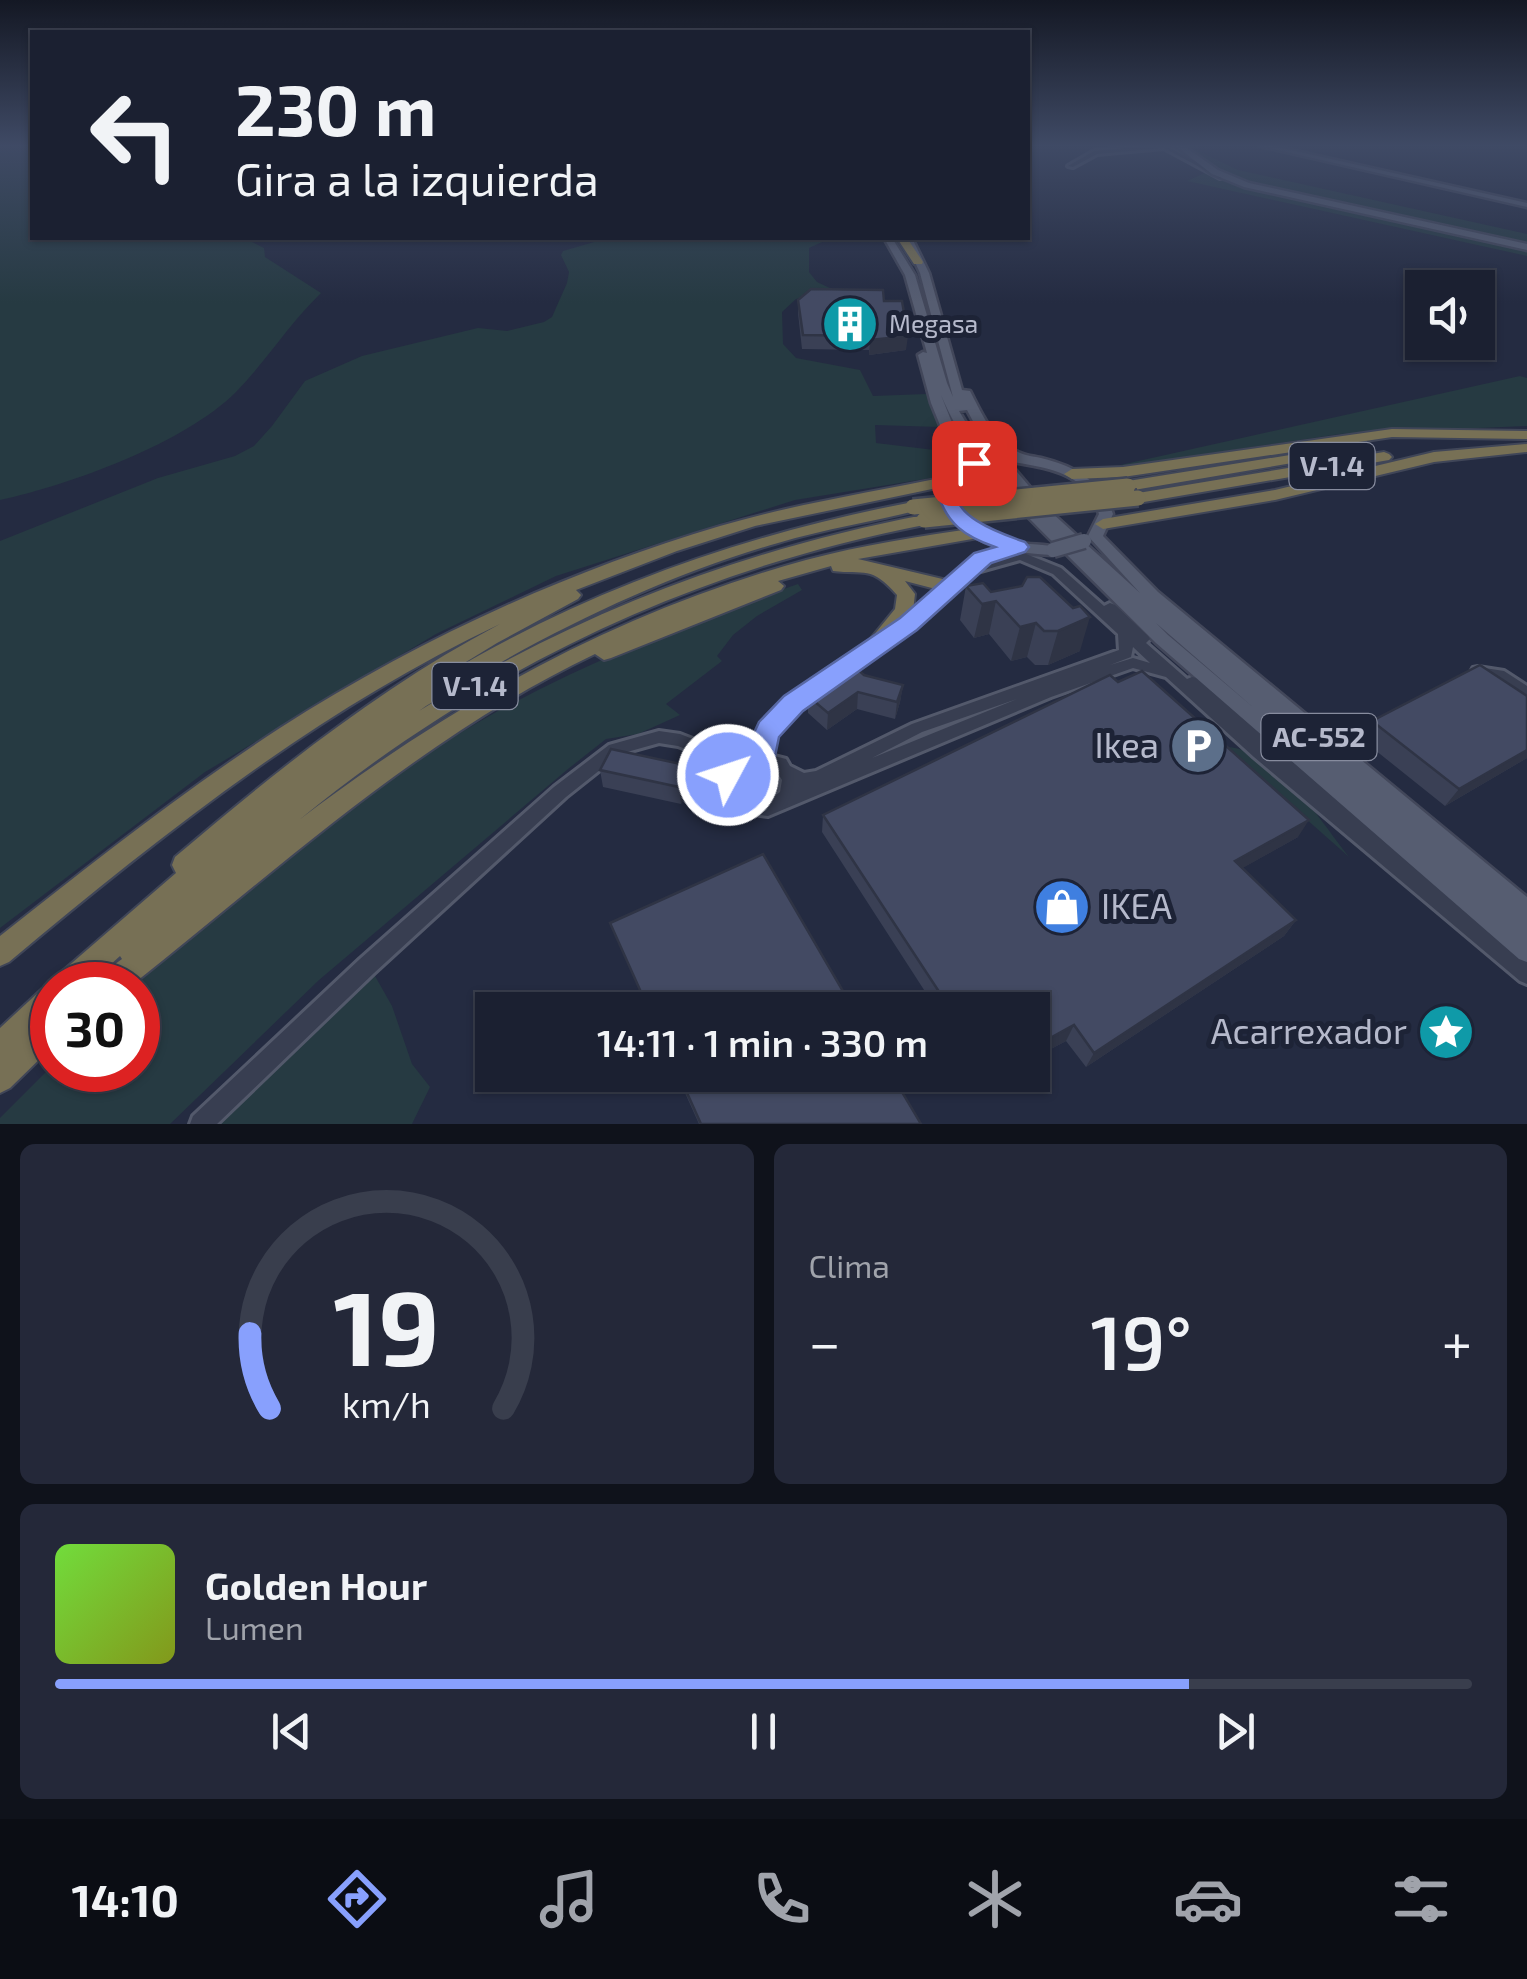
<!DOCTYPE html>
<html lang="es">
<meta charset="utf-8">
<style>
:root{--surface:#1b2031;--page:#242839;--text:#f1f3f6;--muted:#a0a3ab;--line:#393e4d;--accent:#88a0fd}
body{margin:0;font-family:"Exo 2",sans-serif;background:var(--page);color:var(--text);height:100vh;display:flex;flex-direction:column;font-size:38px;white-space:nowrap}
*{box-sizing:border-box;margin:0}
p{font-size:32px;color:var(--muted)}
.icon{flex:none;width:55px;height:55px;fill:none;stroke:currentColor;stroke-width:2;stroke-linecap:round;stroke-linejoin:round}
.map{position:relative;height:1124px;overflow:hidden}
.side{display:flex;flex-direction:column;gap:20px;padding:20px;background:#0f121b;flex:1}
.side>*{flex:none}
.guide{position:absolute;left:30px;top:30px;width:1000px;height:210px;border-radius:0px;box-shadow:0 2px 8px #0004,0 0 0 2px var(--line);background:#1b2031;color:var(--text);overflow:hidden}
.tools{position:absolute;left:1405px;top:270px;display:grid;gap:20px}
.tools a{display:grid;place-items:center;width:90px;height:90px;border-radius:0px;background:var(--surface);box-shadow:0 2px 8px #0004,0 0 0 2px var(--line);font-size:50px}
.speed{position:absolute;left:30px;top:962px;display:flex;gap:20px;font-size:50px;font-weight:700;text-align:center}
.speed>*{display:grid;place-content:center;width:130px;height:130px;border-radius:50%;background:var(--surface);box-shadow:0 2px 8px #0004,0 0 0 2px var(--line);line-height:1}
.speed .limit{border:15px solid #d22;background:#fff;color:#111}
.pin{position:absolute;display:grid;place-items:center;width:85px;height:85px;color:#fff;margin:-42px;border-radius:20px;box-shadow:0 5px 15px #0006}
.me{position:absolute;width:110px;margin:-55px;rotate:50deg;stroke-linejoin:round;filter:drop-shadow(0 0 8px #0008)}
.turn{display:flex;align-items:center;gap:35px;height:210px;padding:0 40px;font-size:45px}
.turn .icon{width:130px;height:130px;stroke-width:2.5}
.turn b{display:block;font-size:70px;line-height:85px}
.big{font-size:75px;font-weight:600;line-height:1.1}
.side .tile{flex:1;display:flex;flex-direction:column;justify-content:center;gap:15px;min-width:0;padding:0 35px;border-radius:15px;background:var(--page)}
.side .dial{align-items:center;gap:0}
.dial svg{height:260px;overflow:visible;fill:none;stroke:var(--line);stroke-width:7;stroke-linecap:round;text-anchor:middle}
.dial text{fill:var(--text);stroke:none}
.song{display:flex;align-items:center;gap:30px}
.cover{width:120px;height:120px;border-radius:15px;background:linear-gradient(135deg,hsl(100 70% 55%),hsl(70 70% 35%))}
.played{height:10px;border-radius:5px;background:linear-gradient(90deg,var(--accent) 80%,var(--line) 80%)}
.keys{display:flex;justify-content:space-around;direction:ltr}
.heat{display:flex;justify-content:space-between;align-items:center;font-size:55px;direction:ltr}
.side .tiles{flex:1;display:grid;gap:20px;grid-template-columns:1fr 1fr}
.tile:last-child{grid-column:span 2}
.trip{position:absolute;left:475px;top:992px;width:575px;height:100px;border-radius:0px;background:var(--surface);box-shadow:0 2px 8px #0004,0 0 0 2px var(--line);font-weight:600;line-height:100px;text-align:center}
.tabs{display:flex;height:160px;justify-content:space-around;align-items:center;background:#0b0d14;color:var(--muted)}
.tabs .icon{width:70px;height:70px}
.tabs .selected{color:var(--accent)}
.tabs b{font-size:45px;color:var(--text)}
.map>svg:first-child{display:block}
.green{fill:#263a42}
.lines{fill:none;stroke-linecap:round;stroke-linejoin:round}
.minor-casing{stroke:#53596b;stroke-width:6}
.major-casing{stroke:#42475a;stroke-width:5}
.highway-casing{stroke:#404658;stroke-width:4}
.minor{fill:#383e51;fill-rule:evenodd}
.major{fill:#565d71;fill-rule:evenodd}
.highway{fill:#777055;fill-rule:evenodd}
.major-bridge-casing{stroke:#42475a;stroke-width:19;stroke-linecap:butt}
.highway-bridge-casing{stroke:#404658;stroke-width:20;stroke-linecap:butt}
.major-bridge{stroke:#565d71;stroke-width:14}
.highway-bridge{stroke:#777055;stroke-width:15}
.wall{fill:#3a4055}
.shaded-wall{fill:#2f3445}
.building{fill:#434a63;stroke:#2f3445;stroke-width:2.5}
.route{fill:#88a0fd;stroke:#5868a4;stroke-width:2.5}
.labels{text-anchor:middle;stroke-width:10;stroke-linejoin:round;paint-order:stroke}
.far-poi-label{font-size:25px;fill:#b5b9cb;stroke:#1d2336;text-anchor:start}
.shield{fill:#1d2336;stroke:#878c9e;stroke-width:2.5}
.shield-label{font-size:28px;font-weight:bold;fill:#b5b9cb}
.near-poi-label{font-size:35px;fill:#b5b9cb;stroke:#1d2336;text-anchor:end}
</style>
<div class="map">
<svg width="1527" height="1124" viewBox="0 0 1527 1124">
<rect width="100%" height="100%" fill="#242b41"/>
<path class="green" d="M0,146H32V238H244L264,248L265,257L321,293C289,324 267,360 236,392C185,443 70,485 0,500Z
M1187,146H1199L1194,149L1238,170L1527,234V244L1255,184L1220,171Z
M1207,172L1241,185L1527,250V256L1187,181Z
M608,238H831L809,248V272L817,282L834,290L796,299L782,312L783,344L796,358L860,370L873,396L926,394L940,427L875,425L876,443L951,452V468L937,477L795,500L556,576L436,634L205,772L0,928V541L158,478L235,456L254,446L272,426L305,381L362,356L478,328L507,331L544,322L552,317L567,283L569,272L561,255L563,251Z
M1520,376L1527,378V426L1340,434L1098,470Z
M798,584L802,590L757,616L733,635L717,656L722,661L666,704L680,715L638,734L606,739L568,769L319,980L170,1124H0V1118L52,1066V1070H138V985H133C169,949 209,918 249,886C323,825 400,767 484,719C582,663 691,621 798,584Z
M1225,747C1276,747 1320,821 1349,857Z
M375,976L392,1006L412,1064L430,1087L412,1124H219Z"/>
<g class="lines">
<g class="minor-casing">
<path id="minor" d="M1148,146H1173L1170,148L1225,177L1220,178L1164,148L1097,154L1073,167L1068,166L1094,151Z
M1021,552L1061,568L1104,606L1110,603L1115,605L1148,636L1150,639L1146,643L1187,679L1192,677L1197,678L1462,897L1465,903L1462,909L1527,962V984L1520,981L1254,757L1166,677L1133,668L1051,697L768,816L738,812L721,794L693,752L678,746L659,743L620,754L566,797L374,973L217,1124H190L193,1116L360,959L554,787L609,745L659,731L680,734L726,752L747,753L754,751L752,746C786,686 846,659 901,622C927,605 951,583 973,561L977,560L982,562ZM1020,560L1053,574L1118,634L1119,650L912,724L816,771L804,773L790,766L786,759L770,755L768,746L778,730L811,696L851,667L921,622L977,572ZM1133,647L1150,663L1133,658L1110,665L1131,657ZM1017,699L872,758L922,732ZM755,764L775,769L782,780L780,792L766,802L748,800L736,788L739,773Z
M1478,667L1504,671L1527,686V699L1496,680L1473,676L1471,672L1473,668Z"/>
</g>
<g class="major-casing">
<path id="major" d="M1176,146H1184L1218,170L1249,183L1527,244V250L1244,187L1212,174Z
M1260,146H1273L1527,203V207Z
M884,238H892L915,275L947,383L953,397L920,273L904,238H912L929,273L962,390L970,391C981,412 990,434 1011,448C1021,455 1030,456 1041,458C1074,466 1102,481 1113,514L1103,536L1158,592L1527,897V962L1519,959L1156,643L1059,547L1060,550L1058,553L1053,555C1015,554 968,546 948,509C939,492 943,479 957,467L931,403L918,355L923,352L927,353L905,275ZM941,395C966,455 1012,502 1058,547C1042,544 1026,545 1010,541C988,535 942,509 959,480C963,474 971,469 977,464L975,461H967ZM967,410L975,425L968,426L959,411ZM1001,453L1006,457L1007,461C1046,468 1086,471 1099,514L1088,536L1140,593L1051,512ZM993,460L1025,499L1012,486ZM1156,623L1254,708L1168,635Z"/>
</g>
<g class="highway-casing">
<path id="highway" d="M897,238H907L923,262L922,264H914Z
M1392,429L1527,431V439L1392,437L1123,477L1072,479L1064,474L1072,469L1123,467Z
M1364,443L1369,444V450L1128,491L1120,486L1128,481Z
M1527,444V452L1434,462L1275,500L1103,529L1095,524L1103,519L1275,490L1434,452Z
M1384,452L1389,454L1392,457L1389,460L1138,503L1130,498L1138,493Z
M950,476L956,478L958,481L956,484L755,526L677,551L576,590L581,595L578,599L497,643L448,673C592,588 749,533 913,502L921,507L919,510C872,522 824,529 778,543C652,579 536,639 426,706L419,711C577,613 741,550 924,515L932,520L924,525C689,571 485,668 299,820C451,704 620,611 806,560C862,545 920,536 978,528L984,529L986,533L978,538L858,559L951,581L960,587L951,593L905,581L915,594L913,611L885,647H871L868,642L895,609L897,595C871,565 865,575 833,571L831,566L778,581L784,586L781,590L611,658L604,660L595,654C421,737 281,867 132,985H96L100,975L122,959L120,956L88,985H54L58,975L176,873L172,865L175,857C276,771 382,686 500,624C318,710 162,834 9,962L0,966V936C91,864 182,792 280,728C416,641 565,572 720,526C795,504 873,492 950,476Z
M52,985V1047L10,1088L0,1093V1028L42,989Z"/>
</g>
<use href="#minor" class="minor"/>
<use href="#major" class="major"/>
<use href="#highway" class="highway"/>
<g class="major-bridge-casing">
<path id="major-bridge" d="M974,463L1008,458
M1053,550L1084,541"/>
</g>
<g class="highway-bridge-casing">
<path id="highway-bridge" d="M913,507L1128,486
M924,520L1138,498"/>
</g>
<use href="#major-bridge" class="major-bridge"/>
<use href="#highway-bridge" class="highway-bridge"/>
</g>
<path class="wall" d="M798,300L884,301L906,350L869,355V350L802,349L798,313Z
M966,586L991,592L1022,586L1080,651L1048,665H1035L1027,657L1011,661L989,634L974,638L960,620Z
M864,675L903,685L900,702L895,719L857,709L827,730L808,713V696Z
M1372,721L1527,758L1445,806L1360,738Z
M600,770L692,783L681,804L603,787Z
M823,815L1298,837L1242,868L1296,920L1284,936L1086,1067L1066,1041L1032,1059V1010H937L822,832Z
M610,923L854,1010H648Z
M677,1075H892L921,1124H699Z
M978,1075H1004L985,1085Z"/>
<path class="shaded-wall" d="M908,336L906,350L869,355L870,340Z
M996,601L989,634L974,638L982,604Z
M1090,617L1080,651L1048,665L1058,631Z
M1036,623L1027,657L1011,661L1020,627Z
M903,685L900,702L895,719L897,702Z
M858,692L857,709L827,730L828,713Z
M1527,750V758L1445,806L1459,789Z
M690,766L692,783L681,804L679,787Z
M1309,820L1298,837L1225,878L1235,861Z
M1296,920L1284,936L1086,1067L1094,1053Z
M1074,1025L1066,1041L1032,1059V1048Z
M989,1075H1004L985,1085Z"/>
<path class="building" d="M811,289L883,290L884,301H902L908,336L870,340V336L803,335L798,300Z
M1027,577H1040L1073,608L1080,606L1090,617L1058,631H1044L1036,623L1020,627L996,601L982,604L966,586L983,583L991,592L1022,586Z
M1480,665L1527,696V750L1459,789L1372,721Z
M854,666L864,675L903,685L897,702L858,692L828,713L808,696Z
M1142,671L1309,820L1235,861L1296,920L1094,1053L1074,1025L1032,1048V1010H951L823,815L1110,675L1118,682Z
M611,749L690,766L679,787L600,770Z
M763,854L854,1010H649L610,923Z
M679,1075H892L921,1124H701Z"/>
<linearGradient id="sky" x2="0" y2="1"><stop stop-color="#141824"/><stop offset="0.48" stop-color="#3f4a65"/><stop offset="1" stop-color="#3f4a65" stop-opacity="0"/></linearGradient>
<rect width="1527" height="303" fill="url(#sky)"/>
<path class="route" d="M974,457L984,463C977,470 964,476 960,484C942,515 1008,536 1025,542L1029,547L1025,552L991,563L917,630L803,711L779,737L773,766C766,768 753,769 747,773C735,782 735,790 718,784L714,775C722,760 730,754 746,750L759,722L784,696L900,618L974,553L995,547C964,536 947,524 937,492L943,476Z"/>
<defs>
<g id="building-disc" transform="scale(2.875)"><circle r="9.5" fill="#0f9aa8" stroke="#1d2336"/><path d="M-4-6H4V6H1V3H-1V6H-4ZM-2.5-4.3h1.7v1.8h-1.7ZM.8-4.3h1.7v1.8H.8ZM-2.5-1h1.7V.8h-1.7ZM.8-1h1.7V.8H.8Z" fill="#fff"/></g>
<g id="parking-disc" transform="scale(2.875)"><circle r="9.5" fill="#5c6f8a" stroke="#1d2336"/><path d="M-3.5-5.5H1a3.5 3.5 0 0 1 0 7H-1V5.5H-3.5ZM-1-3.4V-.6H.8a1.4 1.4 0 0 0 0-2.8Z" fill="#fff"/></g>
<g id="shop-disc" transform="scale(2.875)"><circle r="9.5" fill="#3f7fe0" stroke="#1d2336"/><path d="M-5-2.5h2.3a2.7 3.5 0 0 1 5.4 0H5L5.5 6h-11ZM-1.5-2.5h3a1.5 2.3 0 0 0-3 0Z" fill="#fff"/></g>
<g id="sight-disc" transform="scale(2.875)"><circle r="9.5" fill="#0f9aa8" stroke="#1d2336"/><path d="M0-6L1.8-2.2L6-1.7L2.9 1.2L3.7 5.4L0 3.3L-3.7 5.4L-2.9 1.2L-6-1.7L-1.8-2.2Z" fill="#fff"/></g>
</defs>
<g fill-rule="evenodd">
<use href="#building-disc" x="850" y="324"/>
<use href="#parking-disc" x="1198" y="746"/>
<use href="#shop-disc" x="1062" y="907"/>
<use href="#sight-disc" x="1446" y="1032"/>
</g>
<g class="labels">
<g class="far-poi-label">
<text x="889" y="333">Megasa</text>
</g>
<g class="shield">
<rect x="1289.5" y="443" width="85" height="46" rx="8"/>
<rect x="432.5" y="663" width="85" height="46" rx="8"/>
<rect x="1261.5" y="714" width="115" height="46" rx="8"/>
</g>
<g class="shield-label">
<text x="1332" y="476">V-1.4</text>
<text x="475" y="696">V-1.4</text>
<text x="1319" y="747">AC-552</text>
</g>
<g class="near-poi-label">
<text x="1159" y="758">Ikea</text>
<text x="1101" y="919" text-anchor="start">IKEA</text>
<text x="1407" y="1044">Acarrexador</text>
</g>
</g>
</svg>
<div class="tools">
<a><svg class="icon" aria-label="sound" viewBox="0 0 24 24"><path d="M4 9h4l5-4v14l-5-4H4zM17 9q2 3 0 6"/></svg></a>
</div>
<div class="speed"><div class="limit">30</div></div>
<div class="pin" style="left:974px;top:463px;background:#d93025"><svg class="icon" aria-label="arrive" viewBox="0 0 24 24"><path d="M6 21V4h12l-3 4 3 4H6"/></svg></div>
<svg class="me" style="left:728px;top:775px" viewBox="-20 -20 40 40"><circle r="17" fill="#88a0fd" stroke="#fff" stroke-width="3"/><path d="M0-11L8 9 0 5-8 9z" fill="#fff"/></svg>
<div class="trip">14:11 · 1 min · 330 m</div>
<div class="guide">
<div class="turn"><svg class="icon" aria-label="left" viewBox="0 0 24 24"><path d="M17 20v-9H6M10 6l-5 5 5 5"/></svg><div><b>230 m</b>Gira a la izquierda</div></div>
</div>
</div>
<section class="side">
<div class="tiles">
<div class="tile dial"><svg viewBox="0 0 100 80">
<path d="M14 69A42 42 0 1 1 86 69"/>
<path d="M14 69A42 42 0 0 1 8 46" stroke="#88a0fd"/>
<text x="50" y="56" font-size="32" font-weight="700">19</text>
<text x="50" y="72" font-size="11">km/h</text>
</svg></div>
<div class="tile"><p>Clima</p>
<div class="heat"><a>−</a><b class="big">19°</b><a>+</a></div>
</div>
<div class="tile">
<div class="song"><i class="cover"></i><div><b>Golden Hour</b><p>Lumen</p></div></div>
<div class="played"></div>
<div class="keys"><svg class="icon" aria-label="previous" viewBox="0 0 24 24"><path d="M18 5L8 12l10 7zM5 5v14"/></svg><svg class="icon" aria-label="pause" viewBox="0 0 24 24"><path d="M8 5v14M16 5v14"/></svg><svg class="icon" aria-label="next" viewBox="0 0 24 24"><path d="M6 5l10 7-10 7zM19 5v14"/></svg></div>
</div>
</div>
</section>
<nav class="tabs">
<b>14:10</b>
<svg class="icon selected" aria-label="directions" viewBox="0 0 24 24"><path d="M12 3l9 9-9 9-9-9zM9 14v-3h6M13 9l2 2-2 2"/></svg>
<svg class="icon" aria-label="music" viewBox="0 0 24 24"><path d="M9 18V5l10-2v13"/><circle cx="6" cy="18" r="3"/><circle cx="16" cy="16" r="3"/></svg>
<svg class="icon" aria-label="phone" viewBox="0 0 24 24"><path d="M5 4h4l2 5-3 2q2 4 5 5l2-3 5 2v4C11 20 4 13 5 4z"/></svg>
<svg class="icon" aria-label="climate" viewBox="0 0 24 24"><path d="M12 3v18M4 7l16 10M4 17L20 7"/></svg>
<svg class="icon" aria-label="car" viewBox="0 0 24 24"><path d="M5 17H2v-5l4-1 3-4h7l3 4 3 1v5h-3M9 17h6M6 11h13"/><circle cx="7" cy="17" r="2"/><circle cx="17" cy="17" r="2"/></svg>
<svg class="icon" aria-label="filters" viewBox="0 0 24 24"><path d="M4 7h16M4 17h16"/><circle cx="9" cy="7" r="2"/><circle cx="15" cy="17" r="2"/></svg>
</nav>
